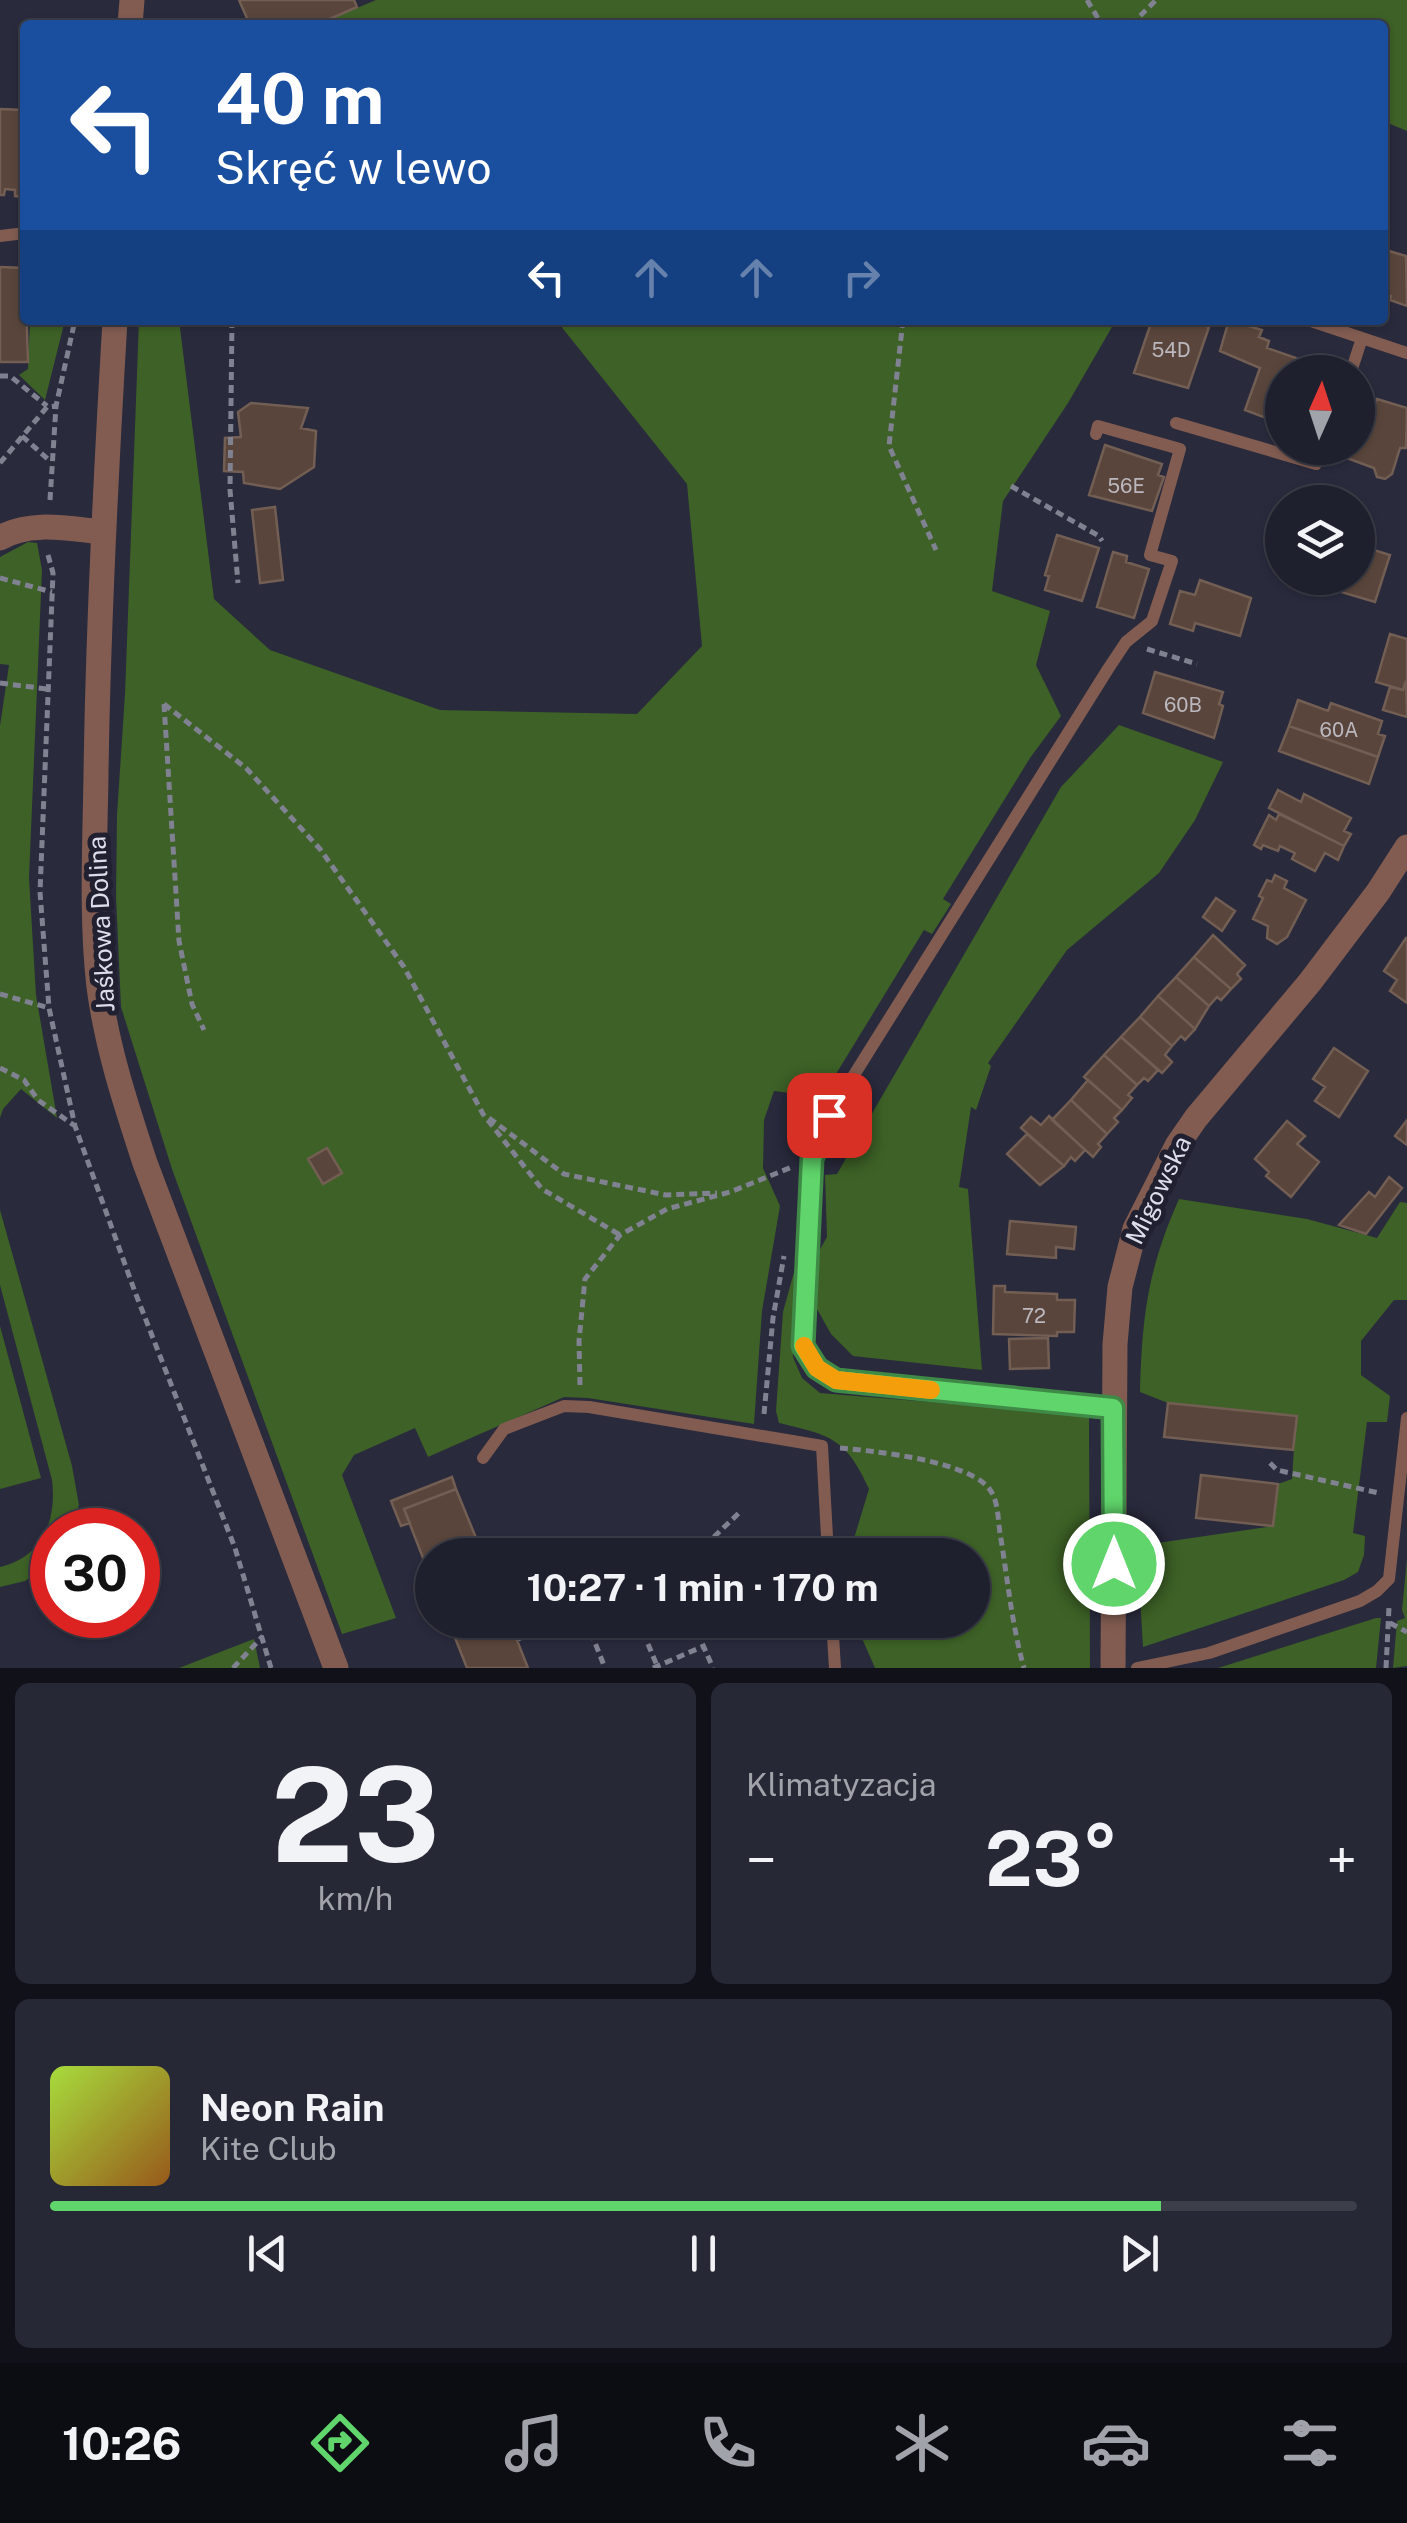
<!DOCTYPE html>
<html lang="pl">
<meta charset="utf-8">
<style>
:root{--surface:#1f202d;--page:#272835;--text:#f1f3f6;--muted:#a1a3aa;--line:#3c3e49;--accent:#60d56b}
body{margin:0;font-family:"Public Sans",sans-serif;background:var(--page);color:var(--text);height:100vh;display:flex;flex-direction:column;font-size:38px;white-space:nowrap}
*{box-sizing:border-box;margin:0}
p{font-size:32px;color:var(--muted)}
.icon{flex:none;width:55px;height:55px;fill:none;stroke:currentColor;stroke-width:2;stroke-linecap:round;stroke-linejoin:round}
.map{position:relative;height:1668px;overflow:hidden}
.drawer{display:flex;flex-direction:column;gap:15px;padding:15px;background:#111219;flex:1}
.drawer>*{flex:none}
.top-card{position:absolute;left:20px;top:20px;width:1368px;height:305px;border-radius:10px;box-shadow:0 2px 8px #0004,0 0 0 2px var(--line);background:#1a4fa0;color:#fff;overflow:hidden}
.needle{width:65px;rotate:3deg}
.fabs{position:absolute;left:1265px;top:355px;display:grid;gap:20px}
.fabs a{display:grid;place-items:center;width:110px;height:110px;border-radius:50%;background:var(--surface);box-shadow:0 2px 8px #0004,0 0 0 2px var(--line);font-size:50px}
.speed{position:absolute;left:30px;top:1508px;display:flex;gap:20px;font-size:50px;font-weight:700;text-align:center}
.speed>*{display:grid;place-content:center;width:130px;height:130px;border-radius:50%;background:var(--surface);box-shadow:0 2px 8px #0004,0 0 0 2px var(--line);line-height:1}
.speed .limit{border:15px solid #d22;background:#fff;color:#111}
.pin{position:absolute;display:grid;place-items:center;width:85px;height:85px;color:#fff;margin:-42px;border-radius:20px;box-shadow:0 5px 15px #0006}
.me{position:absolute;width:110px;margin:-55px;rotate:0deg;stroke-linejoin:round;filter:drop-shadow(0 0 8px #0008)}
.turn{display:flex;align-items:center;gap:35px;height:210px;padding:0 30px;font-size:45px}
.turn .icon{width:130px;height:130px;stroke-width:2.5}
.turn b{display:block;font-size:70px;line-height:85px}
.lanes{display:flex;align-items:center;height:95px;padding:0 30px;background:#0003;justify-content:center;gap:50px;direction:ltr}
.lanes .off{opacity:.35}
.big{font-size:75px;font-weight:700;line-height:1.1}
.drawer .widget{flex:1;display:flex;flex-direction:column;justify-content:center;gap:15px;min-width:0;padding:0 35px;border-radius:15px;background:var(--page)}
.drawer .dial{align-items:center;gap:0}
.dial b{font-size:130px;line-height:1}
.song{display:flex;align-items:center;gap:30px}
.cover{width:120px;height:120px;border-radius:15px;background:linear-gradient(135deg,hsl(80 70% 55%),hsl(30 70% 35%))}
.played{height:10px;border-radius:5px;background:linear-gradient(90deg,var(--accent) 85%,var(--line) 85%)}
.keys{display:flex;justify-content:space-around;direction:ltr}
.heat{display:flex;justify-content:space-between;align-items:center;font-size:55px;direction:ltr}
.drawer .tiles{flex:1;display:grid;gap:15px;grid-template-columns:1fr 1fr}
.widget:last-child{grid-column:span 2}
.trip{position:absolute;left:415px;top:1538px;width:575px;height:100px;border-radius:50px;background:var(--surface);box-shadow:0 2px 8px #0004,0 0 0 2px var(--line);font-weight:700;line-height:100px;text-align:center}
.dock{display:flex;height:160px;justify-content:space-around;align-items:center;background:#0c0d12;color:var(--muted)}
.dock .icon{width:70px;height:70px}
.dock .active{color:var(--accent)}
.dock b{font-size:45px;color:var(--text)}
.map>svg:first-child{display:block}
.green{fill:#3d6126}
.building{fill:#59453b;stroke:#735e53;stroke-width:2.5}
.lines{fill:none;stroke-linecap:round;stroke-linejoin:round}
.path{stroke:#818291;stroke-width:5;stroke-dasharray:8 5;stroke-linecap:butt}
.service{stroke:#825c51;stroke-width:12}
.minor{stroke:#825c51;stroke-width:25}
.tertiary{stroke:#825c51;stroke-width:25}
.route-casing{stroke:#3e8a46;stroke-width:25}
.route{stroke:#60d56b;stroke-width:18}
.slow{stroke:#f59e0b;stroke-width:18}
.labels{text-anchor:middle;stroke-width:10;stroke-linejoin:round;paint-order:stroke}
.number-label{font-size:20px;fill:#bbb7be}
.street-label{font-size:25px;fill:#dcdde9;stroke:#202031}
</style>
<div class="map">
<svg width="1407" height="1668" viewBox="0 0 1407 1668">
<rect width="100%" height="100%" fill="#292a3c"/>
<path class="green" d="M376,0H1407V131L1383,121L1382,25H316Z
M30,320H65L45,400L19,375L28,369Z
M139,320H179L214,599L270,650L440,710L637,714L702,646L687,484L556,320H1116L1068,403L1003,501L992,591L1050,611L1036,665L1061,716L1030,758L943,899L951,904L932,934L924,930L822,1097L774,1091L764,1120L763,1168L780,1206L762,1311L754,1424L588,1398L564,1397L428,1457L415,1428L354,1455L342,1475L396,1618L342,1634L172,1169L121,1007L116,896L117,815L125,694Z
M28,542L37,543L42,570L29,878L36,995L57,1118L21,1089L3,1109L0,1118V726L9,665L0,664V557Z
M1119,725L1223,762L1195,820L1159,873L1067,950L988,1063L991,1066L976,1110L971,1107L959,1187L968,1189L982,1370L853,1356L831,1334L817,1309L818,1253L827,1237L825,1175L837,1174L1061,787Z
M1179,1199L1307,1219L1377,1238L1400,1202L1407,1203V1300H1394L1361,1341V1375L1390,1396L1387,1422H1367L1353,1533L1365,1536L1364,1555L1358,1572L1344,1580L1143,1647L1137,1546L1273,1526L1278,1484L1292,1479L1296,1416L1168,1403L1140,1392C1142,1315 1148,1269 1179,1199Z
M0,1210L72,1466L79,1505L72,1530H52V1560L50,1563L25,1581L0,1587V1567C43,1557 57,1520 52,1480L0,1285Z
M799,1254L793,1357L802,1378L820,1393L1089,1415L1090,1668H875L854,1620H972V1555H853L852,1545L869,1489C846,1438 830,1435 779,1423L776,1411L783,1312Z
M0,1326L41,1478L0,1489Z
M1407,1559V1666L1393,1668L1397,1621L1405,1618L1402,1610Z
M1376,1618H1381L1376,1668H1218Z
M254,1639L260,1668H179L246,1642Z"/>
<path class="building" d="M239,0H354L357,7L316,25H250Z
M0,109L25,110V197L15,196V190L5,189L4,195H0Z
M1389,251L1406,256L1407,306L1390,300L1391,296L1382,294V271Z
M0,267L25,268L28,362H0Z
M1152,320H1190L1209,327L1188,388L1134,373Z
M1229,320L1262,330L1259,337L1269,341L1267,348L1322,367L1320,372H1282V424L1245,410L1260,368L1220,351Z
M1377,399L1407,408L1406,448H1400L1392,474L1385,479L1377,477L1374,468L1344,457L1347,448H1358L1359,407L1373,412Z
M251,403L308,408L301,428L316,431L314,467L280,489L244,483L243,472L224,471L225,438L241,437L238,412Z
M1105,445L1162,464L1158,475L1164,477L1152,511L1089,495Z
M275,507L283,580L260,583L252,510Z
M1057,535L1099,548L1082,601L1045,590L1049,576L1045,575Z
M1358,545L1390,555L1375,602L1341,592L1345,578H1358Z
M1113,552L1127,556L1126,562L1149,569L1134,618L1097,607Z
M1200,580L1251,598L1240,636L1195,623L1193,631L1170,624L1180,591L1195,595Z
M1390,634L1407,639V681L1403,690L1376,682Z
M1155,672L1223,692L1219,704L1223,706L1214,738L1143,713Z
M1406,681L1407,717L1383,710L1390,687L1403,690Z
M1298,700L1328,711L1331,703L1382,721L1378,734L1385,736L1378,757L1289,726Z
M1289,726L1378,757L1369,784L1279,751Z
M1278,790L1301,802L1304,794L1351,818L1344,831L1351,834L1344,846L1269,808Z
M1279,814L1344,846L1338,860L1325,853L1315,871L1292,859L1295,853L1280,846L1278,851L1263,845L1261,849L1254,845L1269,815L1276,820Z
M1275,875L1287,881L1284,888L1306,900L1287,937L1277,944L1267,938L1268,926L1253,919L1263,898L1259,896L1267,880L1272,882Z
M1216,898L1235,911L1222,931L1203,917Z
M1213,935L1245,965L1237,974L1241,979L1231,989L1194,957Z
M1406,938H1407V1003L1390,991L1397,980L1384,971Z
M1194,957L1231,989L1221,1000L1217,997L1209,1006L1176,977Z
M1176,977L1209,1006L1195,1029L1158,996Z
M1158,996L1195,1029L1185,1040L1181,1036L1172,1046L1140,1017Z
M1140,1017L1172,1046L1165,1055L1172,1062L1162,1073L1121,1037Z
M1121,1037L1158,1070L1148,1081L1144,1078L1137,1085L1104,1055Z
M1334,1048L1368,1071L1339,1117L1315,1101L1325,1087L1313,1079Z
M1104,1055L1137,1085L1128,1095L1132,1098L1122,1110L1084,1077Z
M1088,1080L1122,1110L1114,1118L1118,1122L1107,1134L1071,1100Z
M1071,1100L1107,1134L1098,1144L1101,1147L1093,1157L1052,1120Z
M1049,1116L1085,1150L1075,1161L1071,1157L1064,1166L1021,1128L1031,1117L1041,1125Z
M1407,1120V1145L1395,1136Z
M1287,1121L1305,1136L1297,1144L1319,1162L1291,1197L1266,1176L1269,1172L1255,1159Z
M1027,1134L1064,1166L1040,1185L1007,1154Z
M327,1148L342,1173L323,1184L308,1159Z
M1389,1177L1402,1188L1366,1234L1339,1225L1369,1192L1375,1197Z
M1010,1221L1076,1227L1074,1249L1056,1247V1258L1007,1254Z
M994,1286H1005V1292L1057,1294V1300H1075L1074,1332H1057V1336L993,1334Z
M1048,1338L1049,1368L1010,1369L1009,1339Z
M1168,1403L1297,1416L1293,1450L1164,1437Z
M1201,1475L1278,1484L1273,1526L1196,1518Z
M452,1477L456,1489L404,1509L410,1523L401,1526L391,1501Z
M456,1489L483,1555H432V1581L404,1509Z
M448,1620H509L528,1668H467Z"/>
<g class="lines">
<path class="path" d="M1087,0L1102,25
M1131,25L1156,0
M232,320L230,490L238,583
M903,320L889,446L936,550
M0,376H10L47,406
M22,436L50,461
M0,463L47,407L56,406
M1011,486L1099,536L1102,541
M50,500L56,406L75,320
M48,555L53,573L40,892L49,1008L75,1126L135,1292L235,1548L271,1668
M0,578L52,592
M1147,649L1197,664
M0,683L47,689
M164,704L246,768L320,849L404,967L483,1114L542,1189L620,1235
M164,704L179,941L192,1004L204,1030
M0,994L49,1008
M0,1068L24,1080L38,1100L75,1126
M489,1118L564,1174L666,1195L717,1193
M580,1385L579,1341L585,1279L620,1235L667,1209L730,1192L792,1167
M764,1414L773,1318L784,1256
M840,1448C873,1451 976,1461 992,1493C999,1505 998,1525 1001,1539C1008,1583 1012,1625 1024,1668
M1270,1463L1277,1470L1379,1493
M695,1555L740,1512
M586,1620L605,1668
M638,1620L658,1668
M692,1620L713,1668
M1390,1623L1407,1632
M518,1639L564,1620
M233,1668L263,1636
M653,1668L704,1646
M1386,1668L1389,1607"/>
<path class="service" d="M0,236L25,233
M1308,320L1407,353
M1351,372L1362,338
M1176,423L1316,464L1327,448
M1096,434L1098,426L1180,449L1150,555L1172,561L1152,621L1126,642L1108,669L829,1115L812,1159L803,1346L817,1368L836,1380L1113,1408
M483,1458L504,1429L564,1406L589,1407L822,1446L828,1555
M832,1620L835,1668
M1137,1668L1209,1653L1360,1601L1377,1591L1389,1579L1407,1418"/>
<path class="minor" d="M0,538C30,520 70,529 103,532
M1113,1668L1115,1344L1120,1287L1135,1229L1178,1144L1196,1118L1310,982L1378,892L1407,847"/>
<path class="tertiary" d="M130,25L132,0
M115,320C106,472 98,623 96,775C95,845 91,917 99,987C107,1048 126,1105 145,1163L336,1668"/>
</g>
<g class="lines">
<g class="route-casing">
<path id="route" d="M829,1115L812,1159L803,1346L817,1368L836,1380L1113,1408L1114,1564"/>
</g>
<use href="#route" class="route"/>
<path class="slow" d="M804,1346L817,1368L836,1380L931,1390"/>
</g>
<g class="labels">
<g class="number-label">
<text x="1171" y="357">54D</text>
<text x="1126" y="493">56E</text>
<text x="1183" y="712">60B</text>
<text x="1339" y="737">60A</text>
<text x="1034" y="1323">72</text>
</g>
<g class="street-label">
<text transform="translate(101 924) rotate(-93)" y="9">Jaśkowa Dolina</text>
<text transform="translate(1158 1190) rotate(-64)" y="9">Migowska</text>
</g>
</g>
</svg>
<div class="fabs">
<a><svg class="needle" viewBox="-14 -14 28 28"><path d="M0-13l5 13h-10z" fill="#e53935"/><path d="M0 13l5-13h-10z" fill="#a1a3aa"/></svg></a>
<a><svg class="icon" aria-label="layers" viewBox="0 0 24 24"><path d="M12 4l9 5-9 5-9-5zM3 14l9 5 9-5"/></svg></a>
</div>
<div class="speed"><div class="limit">30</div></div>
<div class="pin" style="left:829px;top:1115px;background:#d93025"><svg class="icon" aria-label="arrive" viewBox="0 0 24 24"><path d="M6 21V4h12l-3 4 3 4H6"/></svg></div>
<svg class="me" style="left:1114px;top:1564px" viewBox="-20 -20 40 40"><circle r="17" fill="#60d56b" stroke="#fff" stroke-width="3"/><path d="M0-11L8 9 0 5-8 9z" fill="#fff"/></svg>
<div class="trip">10:27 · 1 min · 170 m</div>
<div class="top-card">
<div class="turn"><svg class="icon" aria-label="left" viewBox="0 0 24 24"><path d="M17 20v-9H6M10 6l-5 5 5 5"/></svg><div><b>40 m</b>Skręć w lewo</div></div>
<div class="lanes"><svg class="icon" aria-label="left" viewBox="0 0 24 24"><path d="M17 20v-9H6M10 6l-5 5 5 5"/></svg><svg class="icon off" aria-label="ahead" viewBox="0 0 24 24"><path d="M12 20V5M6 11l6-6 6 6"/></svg><svg class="icon off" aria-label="ahead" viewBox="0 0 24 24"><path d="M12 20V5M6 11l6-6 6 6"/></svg><svg class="icon off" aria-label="right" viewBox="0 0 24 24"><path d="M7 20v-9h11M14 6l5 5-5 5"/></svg></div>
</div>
</div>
<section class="drawer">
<div class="tiles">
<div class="widget dial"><b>23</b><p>km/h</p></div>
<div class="widget"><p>Klimatyzacja</p>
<div class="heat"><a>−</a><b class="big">23°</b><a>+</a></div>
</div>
<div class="widget">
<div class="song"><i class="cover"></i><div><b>Neon Rain</b><p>Kite Club</p></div></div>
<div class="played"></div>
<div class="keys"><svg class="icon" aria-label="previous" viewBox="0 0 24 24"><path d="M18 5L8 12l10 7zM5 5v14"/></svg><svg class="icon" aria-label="pause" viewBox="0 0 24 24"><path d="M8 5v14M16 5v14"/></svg><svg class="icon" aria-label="next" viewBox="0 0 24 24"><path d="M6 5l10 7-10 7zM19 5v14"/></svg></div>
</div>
</div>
</section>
<nav class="dock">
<b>10:26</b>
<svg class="icon active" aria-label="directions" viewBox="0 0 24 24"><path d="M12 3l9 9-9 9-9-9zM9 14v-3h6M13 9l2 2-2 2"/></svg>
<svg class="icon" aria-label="music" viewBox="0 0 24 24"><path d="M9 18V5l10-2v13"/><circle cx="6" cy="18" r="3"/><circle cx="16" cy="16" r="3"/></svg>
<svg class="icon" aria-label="phone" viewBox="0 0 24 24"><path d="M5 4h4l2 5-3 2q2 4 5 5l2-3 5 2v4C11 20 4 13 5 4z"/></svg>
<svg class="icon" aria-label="climate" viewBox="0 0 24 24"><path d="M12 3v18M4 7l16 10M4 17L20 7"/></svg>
<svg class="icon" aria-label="car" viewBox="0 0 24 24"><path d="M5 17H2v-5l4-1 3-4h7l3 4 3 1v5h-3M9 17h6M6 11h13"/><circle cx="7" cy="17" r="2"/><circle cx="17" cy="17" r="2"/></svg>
<svg class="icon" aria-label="filters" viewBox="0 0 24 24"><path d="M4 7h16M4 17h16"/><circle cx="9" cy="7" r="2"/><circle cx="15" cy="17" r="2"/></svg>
</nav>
